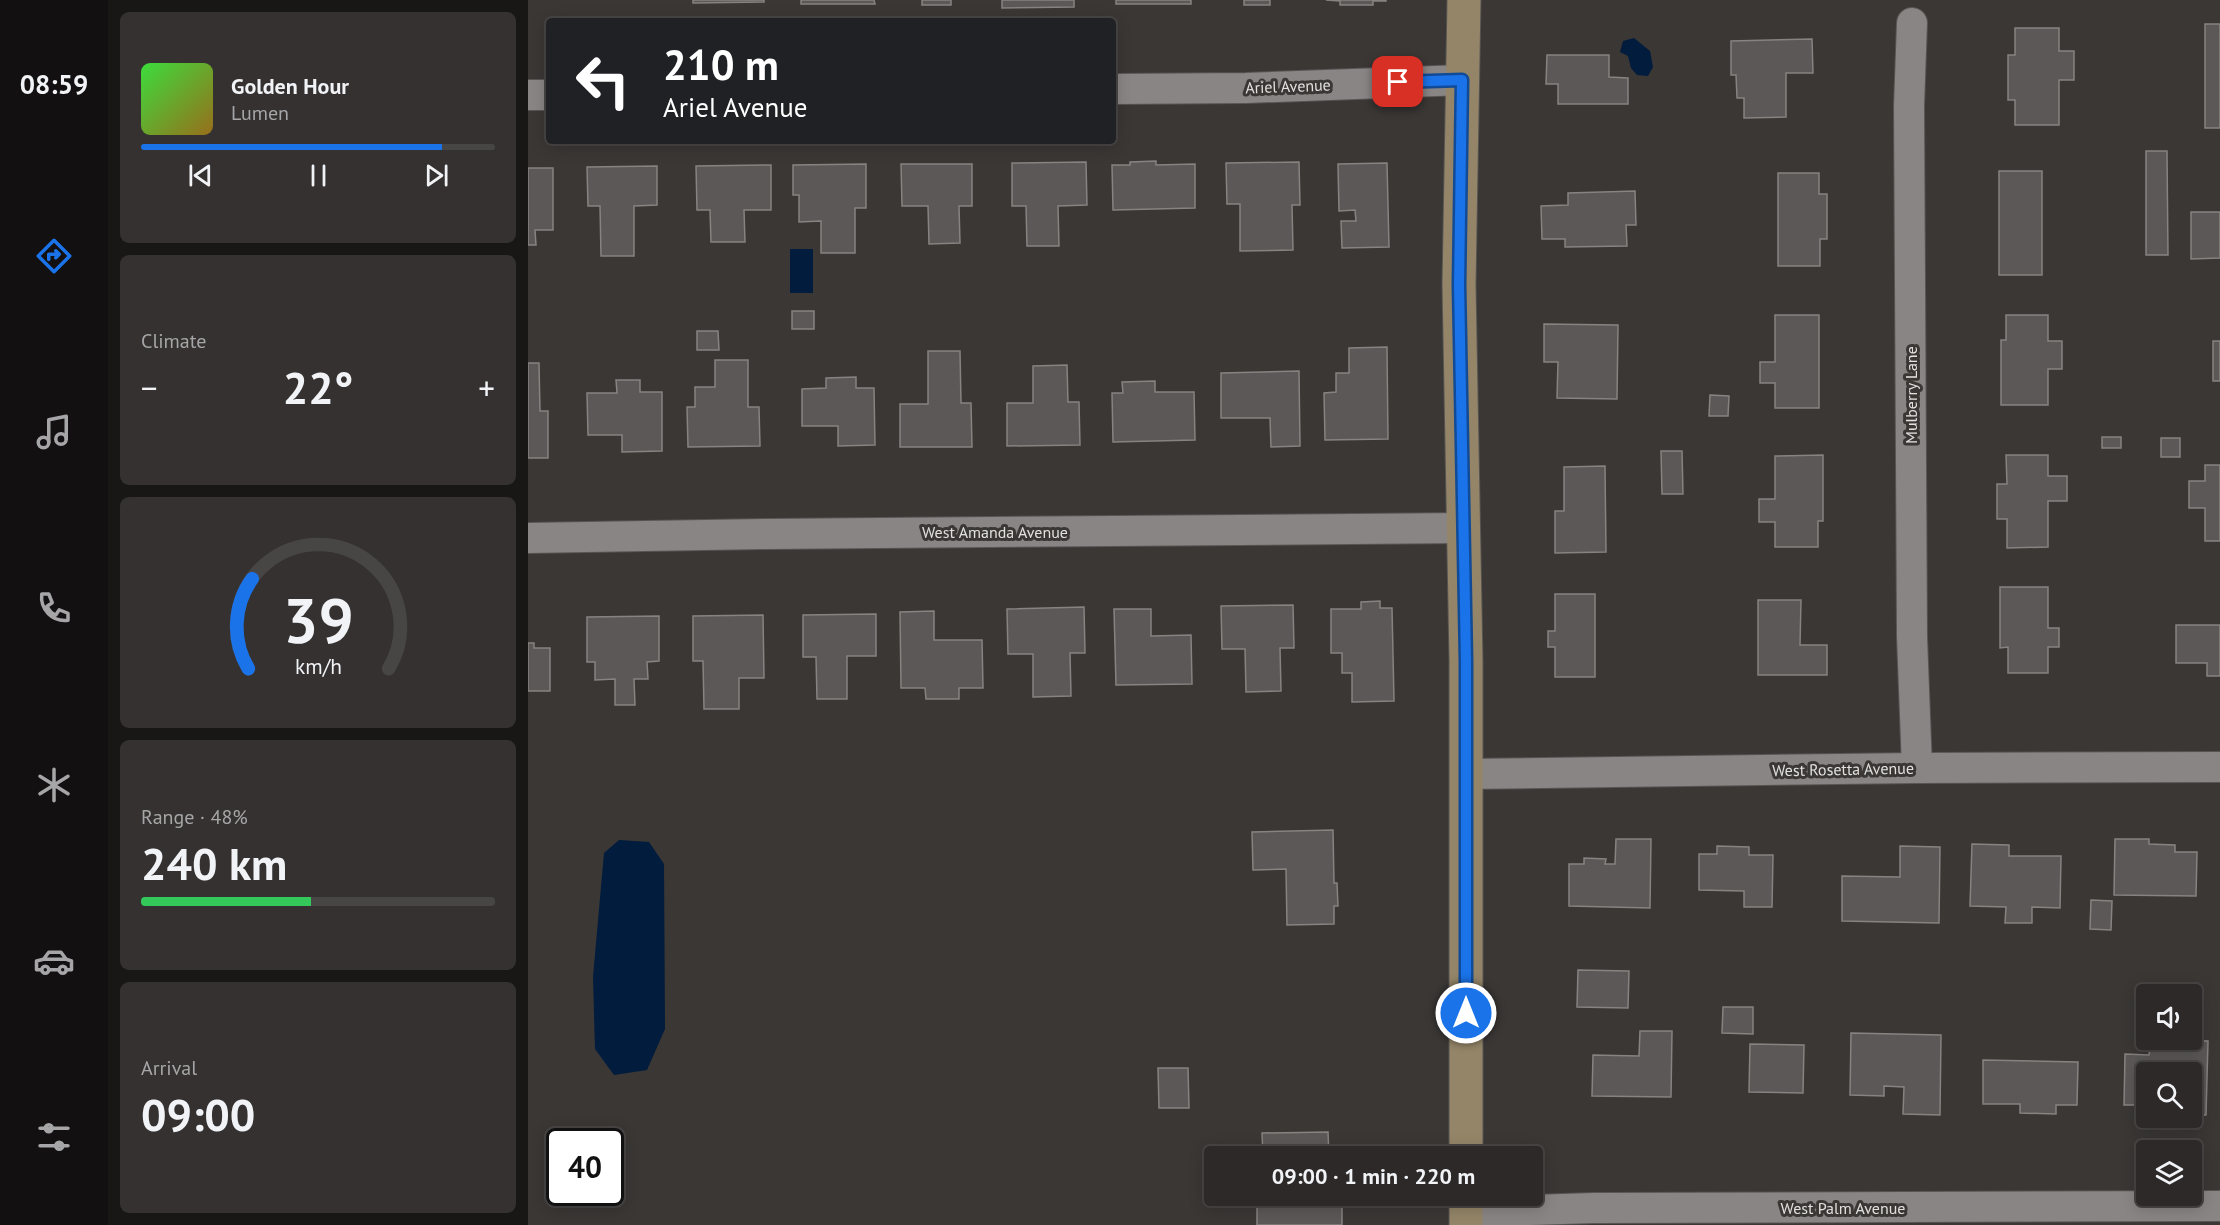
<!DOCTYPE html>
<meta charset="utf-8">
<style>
:root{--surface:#2c2928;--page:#343130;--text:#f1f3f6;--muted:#a6a6a8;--line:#484545;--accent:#1a73e8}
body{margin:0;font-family:"PT Sans",sans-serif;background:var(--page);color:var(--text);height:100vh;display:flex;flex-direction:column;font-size:22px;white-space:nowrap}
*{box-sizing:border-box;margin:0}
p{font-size:20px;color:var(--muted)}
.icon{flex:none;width:33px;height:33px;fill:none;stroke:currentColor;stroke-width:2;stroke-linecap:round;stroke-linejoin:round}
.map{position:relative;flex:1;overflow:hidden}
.side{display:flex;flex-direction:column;gap:12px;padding:12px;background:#181716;width:420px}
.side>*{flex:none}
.banner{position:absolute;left:18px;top:18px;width:570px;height:126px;border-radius:6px;box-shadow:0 3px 15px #0003,0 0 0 2px var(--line);background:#202124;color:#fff;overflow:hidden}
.fabs{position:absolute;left:1608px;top:984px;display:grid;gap:12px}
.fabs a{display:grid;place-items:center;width:66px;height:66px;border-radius:6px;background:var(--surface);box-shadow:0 3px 15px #0003,0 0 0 2px var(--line);font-size:30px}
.speed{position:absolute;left:18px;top:1128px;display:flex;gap:12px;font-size:30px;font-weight:700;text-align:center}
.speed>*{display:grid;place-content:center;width:78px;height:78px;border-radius:50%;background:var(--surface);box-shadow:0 3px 15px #0003,0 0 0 2px var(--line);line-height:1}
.speed .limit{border:3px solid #111;border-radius:9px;background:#fff;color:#111}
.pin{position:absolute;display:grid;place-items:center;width:51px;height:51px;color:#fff;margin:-26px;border-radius:12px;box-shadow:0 3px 9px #0006}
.me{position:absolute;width:66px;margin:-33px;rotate:0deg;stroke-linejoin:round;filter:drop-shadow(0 0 4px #0008)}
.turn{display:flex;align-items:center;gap:21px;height:126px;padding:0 18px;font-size:27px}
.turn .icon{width:78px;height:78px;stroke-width:2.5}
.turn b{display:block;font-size:42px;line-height:51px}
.big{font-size:45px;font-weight:600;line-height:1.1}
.side .card{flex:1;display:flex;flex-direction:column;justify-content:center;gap:9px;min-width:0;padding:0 21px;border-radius:9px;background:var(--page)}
.side .dial{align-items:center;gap:0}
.dial svg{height:156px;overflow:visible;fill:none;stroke:var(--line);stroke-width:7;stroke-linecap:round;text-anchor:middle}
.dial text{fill:var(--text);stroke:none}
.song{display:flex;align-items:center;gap:18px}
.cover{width:72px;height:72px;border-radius:9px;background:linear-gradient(135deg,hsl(120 70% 55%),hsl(40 70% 35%))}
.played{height:6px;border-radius:3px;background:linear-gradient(90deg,var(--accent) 85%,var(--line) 85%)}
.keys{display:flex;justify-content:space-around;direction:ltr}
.heat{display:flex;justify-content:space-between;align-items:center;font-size:33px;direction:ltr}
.charge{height:9px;border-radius:4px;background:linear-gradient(90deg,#34c759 48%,var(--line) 0)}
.trip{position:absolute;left:676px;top:1146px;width:339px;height:60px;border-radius:6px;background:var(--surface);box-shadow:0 3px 15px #0003,0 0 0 2px var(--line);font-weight:600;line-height:60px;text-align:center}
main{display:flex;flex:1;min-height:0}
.tab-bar{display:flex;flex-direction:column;width:108px;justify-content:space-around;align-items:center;background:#121010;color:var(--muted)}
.tab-bar .icon{width:42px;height:42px}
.tab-bar .current{color:var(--accent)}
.tab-bar b{font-size:27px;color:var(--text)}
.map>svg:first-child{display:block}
.water{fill:#011c3c}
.building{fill:#5b5857;stroke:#868381;stroke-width:1.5}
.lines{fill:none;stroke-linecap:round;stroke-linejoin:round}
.street-casing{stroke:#575554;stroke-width:32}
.secondary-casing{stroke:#575554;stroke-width:35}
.street{stroke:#898584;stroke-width:30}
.secondary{stroke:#948568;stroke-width:33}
.route-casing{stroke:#114b97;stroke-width:15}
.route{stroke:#1a73e8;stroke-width:10}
.labels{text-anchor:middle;stroke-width:6;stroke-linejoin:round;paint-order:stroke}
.street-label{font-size:16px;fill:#e2e1e0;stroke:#3a3735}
</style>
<main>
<nav class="tab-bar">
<b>08:59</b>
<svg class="icon current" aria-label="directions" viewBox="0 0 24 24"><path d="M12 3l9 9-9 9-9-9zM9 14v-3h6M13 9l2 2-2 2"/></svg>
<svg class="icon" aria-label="music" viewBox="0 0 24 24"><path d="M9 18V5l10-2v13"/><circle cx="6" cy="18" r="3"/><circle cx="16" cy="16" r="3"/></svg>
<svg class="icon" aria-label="phone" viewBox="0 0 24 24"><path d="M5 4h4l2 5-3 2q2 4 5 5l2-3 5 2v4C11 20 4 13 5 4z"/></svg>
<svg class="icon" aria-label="climate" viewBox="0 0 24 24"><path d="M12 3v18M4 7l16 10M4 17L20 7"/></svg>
<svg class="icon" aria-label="car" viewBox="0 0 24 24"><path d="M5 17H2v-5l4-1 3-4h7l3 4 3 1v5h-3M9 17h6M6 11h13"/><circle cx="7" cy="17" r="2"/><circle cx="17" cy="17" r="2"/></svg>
<svg class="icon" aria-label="filters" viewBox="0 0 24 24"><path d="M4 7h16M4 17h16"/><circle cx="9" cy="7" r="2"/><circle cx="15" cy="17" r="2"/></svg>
</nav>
<section class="side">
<div class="card">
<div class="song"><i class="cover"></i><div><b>Golden Hour</b><p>Lumen</p></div></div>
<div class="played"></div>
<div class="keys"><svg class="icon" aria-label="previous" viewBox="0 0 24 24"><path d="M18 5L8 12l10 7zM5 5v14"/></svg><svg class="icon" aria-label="pause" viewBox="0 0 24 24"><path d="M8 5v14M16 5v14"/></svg><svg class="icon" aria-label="next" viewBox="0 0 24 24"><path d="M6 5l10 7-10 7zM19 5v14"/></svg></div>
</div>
<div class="card"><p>Climate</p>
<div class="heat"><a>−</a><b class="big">22°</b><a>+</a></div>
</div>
<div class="card dial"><svg viewBox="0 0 100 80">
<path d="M14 69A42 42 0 1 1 86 69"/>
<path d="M14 69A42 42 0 0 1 16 23" stroke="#1a73e8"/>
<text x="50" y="56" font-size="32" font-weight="700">39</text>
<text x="50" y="72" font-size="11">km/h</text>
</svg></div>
<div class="card"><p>Range · 48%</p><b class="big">240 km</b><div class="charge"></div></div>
<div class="card"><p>Arrival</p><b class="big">09:00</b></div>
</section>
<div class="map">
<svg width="1692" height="1225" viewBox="0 0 1692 1225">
<rect width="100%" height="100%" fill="#3a3735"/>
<path class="water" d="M1106,38L1122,51L1125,67L1120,76L1109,75L1103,68L1100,56L1092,52L1095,41Z
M262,249H285V293H262Z
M91,840L121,842L136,864L137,1029L119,1070L86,1075L67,1049L65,977L76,853Z"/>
<path class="building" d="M165,0H236V2L165,3Z
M273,0H346L347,4H273Z
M394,0H423V5H394Z
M474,0H546V7L474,8Z
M588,0H663V4H588Z
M716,0H742V5H716Z
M798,0H858V1H845V5H812V1Z
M1677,24H1692V128H1677Z
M1487,28H1531V51H1546V80H1531V125H1487V100H1480V55H1487Z
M1284,39L1285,73H1258V117L1216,118V98H1209L1208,75H1203V41Z
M1019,55H1081V77L1100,78V104H1030V84H1018Z
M1618,151H1639L1640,255H1618Z
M628,161V165L667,164V208L585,210L584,165H602V162Z
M558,162L559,205L530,206L531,246H499L498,206H484V163Z
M771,162L772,205H764L765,250L712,251V204H699L698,163Z
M859,163L861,247L814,248L813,221H828L827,210L811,211L810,164Z
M338,164V208H327V253H293V221L271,222V195H265V165Z
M373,164H444V206H431L432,243L401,244L400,206H374Z
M243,165V210H216L217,242H183L182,210H169L168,166Z
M129,166V205L106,206V256H73L72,206H60L59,167Z
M0,168H25V230H7L8,245H0Z
M1471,171H1514V275H1471Z
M1250,173H1291V194H1299V239H1292V266H1250Z
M1107,191L1108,225H1098L1099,246L1037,247V239H1014L1013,206L1040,205V193Z
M1663,212H1692V258L1663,259Z
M264,311H286V329H264Z
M1247,315H1291V408H1247V383H1232V362H1247Z
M1478,315H1520V341H1534V369H1520V405H1473V340H1478Z
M1016,324L1090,325L1089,399L1029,398L1030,362H1016Z
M169,331H190L191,350H169Z
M1685,341H1692V381H1685Z
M859,347L860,439L797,440L796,393L808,392V373H821V348Z
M400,351H432L433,403H443L444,447H372V404H400Z
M187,360H220V407H231L232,446L160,447L159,407H167V387H187Z
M0,363H11L12,411H20V458H0Z
M539,365L540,402H551L552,445L479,446V403H505V366Z
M771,371L772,446L743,447L742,418H693V373Z
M328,377V388H346L347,445L310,446V426H274V389L298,388V378Z
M88,380H112V392H134V451L94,452V435H60L59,393H89Z
M627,381V392H666L667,440L585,442L584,393H595L594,382Z
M1182,395L1201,396L1200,416H1181Z
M1574,437H1593V448H1574Z
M1633,438H1652V457H1633Z
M1133,451H1154L1155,494H1134Z
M1295,455V521H1290V547H1247V522H1231V499H1247V456Z
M1478,455H1520V476H1539V501H1520V547L1479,548V519H1469V484H1479Z
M1677,465H1692V541H1677V508H1661V481H1677Z
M1077,466L1078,552L1027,553V511H1036V467Z
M1472,587H1520V628H1531V647H1520V673H1480V647L1472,648Z
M1027,594H1067V677H1027V647H1020V631H1027Z
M1230,600H1273L1272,645H1299V675H1230Z
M852,601V608H864L866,701L824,702V673H814V653H803V609H833V602Z
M765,605L766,648H752L753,691L718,692L717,649H694L693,606Z
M556,607L557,653H542L543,696L505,697V654H480L479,609Z
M586,609H623V636L663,635L664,684L588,685Z
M406,611V640H454L455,688H431V699H398L397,688H373L372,612Z
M348,614V656H319V699H289L288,657H275V615Z
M235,615L236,678H211V709H176L175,661H165V616Z
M131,616V661L119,662L120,679H106L107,705H87V679L67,680V662H59V617Z
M1648,625H1692V676H1679V663H1648Z
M0,643H6V648H22V691H0Z
M805,830L806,883H809L810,906H806V924L759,925L758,869L725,870L724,832Z
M1088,839H1123L1122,908L1041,906V864H1056V858L1078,859L1077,864H1087Z
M1587,839H1621V844L1647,845V852H1669L1668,896L1586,895Z
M1444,844L1481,845V856H1533L1532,908L1504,907V923H1477L1478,907L1442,906Z
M1189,846L1221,847V855H1245L1244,907H1216V891L1171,890V854H1189Z
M1372,846L1412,847L1411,923L1314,921V876L1372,877Z
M1563,900L1584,901L1583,930L1562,929Z
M1050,970L1101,971L1100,1008L1049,1007Z
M1195,1007H1225V1034L1194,1033Z
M1112,1031H1144L1143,1097L1064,1096L1065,1055L1111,1056Z
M1323,1033L1413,1035L1412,1115L1375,1114L1376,1087L1356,1086V1096L1322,1095Z
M1648,1040L1680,1041L1678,1115H1664V1072H1618V1105H1596L1597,1054L1621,1055L1622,1045H1648Z
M1222,1044L1276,1045L1275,1093L1221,1092Z
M1455,1060L1550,1062L1549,1105H1528V1114L1492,1113V1104H1455Z
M630,1068H660L661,1108H631Z
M800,1132L801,1156H735L734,1133Z
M729,1196H814V1225H729Z"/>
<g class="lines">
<g class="street-casing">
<path id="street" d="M1384,23L1381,106L1384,637L1389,768
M585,89L718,88L935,80
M0,95H21
M0,538L240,534L935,528
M937,774L1389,768L1692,767
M938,1212L1066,1208L1692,1206"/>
</g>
<g class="secondary-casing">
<path id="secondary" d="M936,0L931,285L938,661V1156
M938,1196V1225"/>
</g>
<use href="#street" class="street"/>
<use href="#secondary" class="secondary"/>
</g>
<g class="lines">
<g class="route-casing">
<path id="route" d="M870,82L934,80L931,285L938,661V1013"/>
</g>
<use href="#route" class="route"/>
</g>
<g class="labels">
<g class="street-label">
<text transform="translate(760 86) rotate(-2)" y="6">Ariel Avenue</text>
<text transform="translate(1383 395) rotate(-90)" y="6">Mulberry Lane</text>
<text x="467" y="538">West Amanda Avenue</text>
<text transform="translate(1315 769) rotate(-1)" y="6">West Rosetta Avenue</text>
<text x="1315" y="1214">West Palm Avenue</text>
</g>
</g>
</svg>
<div class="fabs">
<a><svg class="icon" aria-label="sound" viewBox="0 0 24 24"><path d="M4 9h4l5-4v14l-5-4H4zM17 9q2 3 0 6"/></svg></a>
<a><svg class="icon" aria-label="search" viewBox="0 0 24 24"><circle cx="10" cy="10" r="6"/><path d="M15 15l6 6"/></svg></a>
<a><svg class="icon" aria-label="layers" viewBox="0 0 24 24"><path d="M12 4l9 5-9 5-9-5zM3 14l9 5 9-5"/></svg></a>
</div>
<div class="speed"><div class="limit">40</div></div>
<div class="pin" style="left:870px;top:82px;background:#d93025"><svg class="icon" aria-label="arrive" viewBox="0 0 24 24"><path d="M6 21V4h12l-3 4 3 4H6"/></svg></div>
<svg class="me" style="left:938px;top:1013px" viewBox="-20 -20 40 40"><circle r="17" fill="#1a73e8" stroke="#fff" stroke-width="3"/><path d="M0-11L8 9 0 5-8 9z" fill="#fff"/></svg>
<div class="trip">09:00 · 1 min · 220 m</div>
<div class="banner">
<div class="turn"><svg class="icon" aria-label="left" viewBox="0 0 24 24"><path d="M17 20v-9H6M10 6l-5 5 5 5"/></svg><div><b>210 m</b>Ariel Avenue</div></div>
</div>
</div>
</main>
